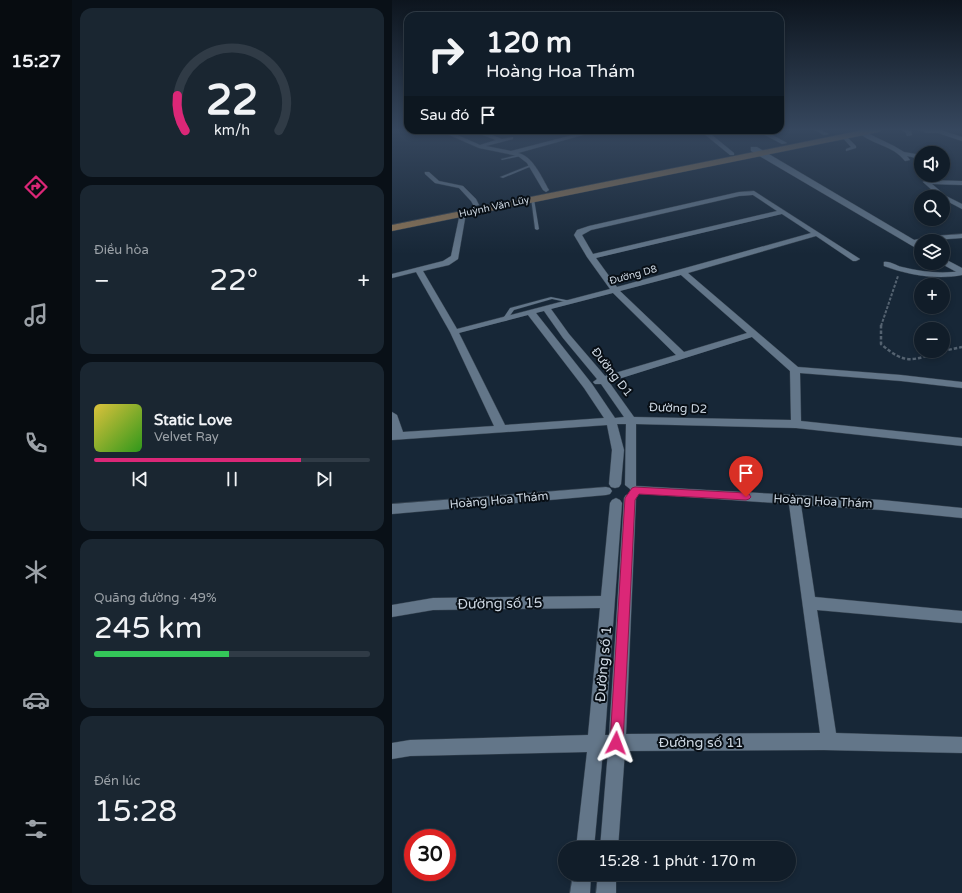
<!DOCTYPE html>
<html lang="vi">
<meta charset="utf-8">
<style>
:root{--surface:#111d29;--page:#1a2631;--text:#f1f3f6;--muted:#9ca2a8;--line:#303b46;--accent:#db2777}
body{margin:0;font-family:"Varela Round",sans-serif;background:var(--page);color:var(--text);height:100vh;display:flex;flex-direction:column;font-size:15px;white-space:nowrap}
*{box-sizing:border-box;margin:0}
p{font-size:13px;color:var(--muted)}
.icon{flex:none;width:22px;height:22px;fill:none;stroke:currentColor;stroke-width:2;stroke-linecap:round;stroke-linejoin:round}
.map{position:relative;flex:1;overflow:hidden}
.details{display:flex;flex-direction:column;gap:8px;padding:8px;background:#091017;width:320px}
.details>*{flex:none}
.top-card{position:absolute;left:12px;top:12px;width:380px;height:122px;border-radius:12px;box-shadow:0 2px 6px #0003,0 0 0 1px var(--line);background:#111d29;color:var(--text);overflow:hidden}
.buttons{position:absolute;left:522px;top:146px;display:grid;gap:8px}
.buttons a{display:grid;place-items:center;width:36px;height:36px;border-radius:50%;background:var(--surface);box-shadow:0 2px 6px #0003,0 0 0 1px var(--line);font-size:20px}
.speed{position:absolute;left:12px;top:829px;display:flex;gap:8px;font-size:20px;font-weight:700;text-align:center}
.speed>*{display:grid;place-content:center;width:52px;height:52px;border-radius:50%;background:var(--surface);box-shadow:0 2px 6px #0003,0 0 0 1px var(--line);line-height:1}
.speed .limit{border:6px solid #d22;background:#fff;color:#111}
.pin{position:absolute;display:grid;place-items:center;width:34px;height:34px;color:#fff;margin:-41px -17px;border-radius:50% 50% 50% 0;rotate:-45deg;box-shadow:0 0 4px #0007}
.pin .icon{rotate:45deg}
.me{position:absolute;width:44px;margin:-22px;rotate:3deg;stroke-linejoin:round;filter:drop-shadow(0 0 3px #0008)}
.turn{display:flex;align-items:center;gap:14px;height:84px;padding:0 16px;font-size:18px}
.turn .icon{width:52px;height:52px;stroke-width:2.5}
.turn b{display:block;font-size:28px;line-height:34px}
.then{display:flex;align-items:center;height:38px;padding:0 16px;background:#0003;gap:8px;font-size:15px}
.big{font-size:30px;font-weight:600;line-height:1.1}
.details .card{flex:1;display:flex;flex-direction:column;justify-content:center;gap:6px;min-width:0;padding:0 14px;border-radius:12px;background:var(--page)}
.details .dial{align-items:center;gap:0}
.dial svg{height:104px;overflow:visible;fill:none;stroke:var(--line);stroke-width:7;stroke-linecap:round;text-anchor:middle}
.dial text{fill:var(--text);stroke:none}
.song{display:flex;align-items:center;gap:12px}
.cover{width:48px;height:48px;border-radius:6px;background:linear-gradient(135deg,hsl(50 70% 55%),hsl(110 70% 35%))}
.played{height:4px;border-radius:2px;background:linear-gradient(90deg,var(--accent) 75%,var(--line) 75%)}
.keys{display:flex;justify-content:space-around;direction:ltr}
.heat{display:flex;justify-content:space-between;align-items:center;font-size:22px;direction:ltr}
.charge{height:6px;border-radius:3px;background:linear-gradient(90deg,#34c759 49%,var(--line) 0)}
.trip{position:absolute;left:166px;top:841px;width:238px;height:40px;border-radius:20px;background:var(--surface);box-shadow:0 2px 6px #0003,0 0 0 1px var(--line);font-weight:600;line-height:40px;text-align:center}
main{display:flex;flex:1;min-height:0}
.dock{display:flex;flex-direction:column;width:72px;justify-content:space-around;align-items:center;background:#070c10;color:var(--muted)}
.dock .icon{width:28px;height:28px}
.dock .selected{color:var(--accent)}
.dock b{font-size:18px;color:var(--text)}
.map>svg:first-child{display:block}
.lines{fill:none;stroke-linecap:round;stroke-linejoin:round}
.service-casing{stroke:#374451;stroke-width:0.5}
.minor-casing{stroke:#374451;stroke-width:1}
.tertiary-casing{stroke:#374451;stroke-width:1}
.primary-casing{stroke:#374451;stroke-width:1}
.path-far1{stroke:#546270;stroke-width:2;stroke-dasharray:3 1.5;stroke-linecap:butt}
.path{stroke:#546270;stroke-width:2.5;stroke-dasharray:3.5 2;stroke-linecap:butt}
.service{fill:#637689;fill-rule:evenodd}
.minor{fill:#637689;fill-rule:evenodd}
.tertiary{fill:#637689;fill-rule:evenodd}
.primary{fill:#8d7454;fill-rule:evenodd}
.route{fill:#db2777;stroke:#8e194d}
.labels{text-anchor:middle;stroke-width:4;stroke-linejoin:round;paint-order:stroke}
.far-street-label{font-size:10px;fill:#ced8e3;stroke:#080f16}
.street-label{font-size:12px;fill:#ced8e3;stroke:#080f16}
.near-street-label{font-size:14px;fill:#ced8e3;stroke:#080f16}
</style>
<main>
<nav class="dock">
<b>15:27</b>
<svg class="icon selected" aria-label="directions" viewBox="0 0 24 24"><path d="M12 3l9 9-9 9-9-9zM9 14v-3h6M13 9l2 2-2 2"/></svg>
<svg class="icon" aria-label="music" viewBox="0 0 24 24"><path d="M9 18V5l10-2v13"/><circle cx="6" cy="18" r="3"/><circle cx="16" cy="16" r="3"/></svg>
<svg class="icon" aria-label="phone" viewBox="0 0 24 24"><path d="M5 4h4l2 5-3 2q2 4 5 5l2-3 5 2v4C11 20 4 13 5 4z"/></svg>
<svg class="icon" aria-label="climate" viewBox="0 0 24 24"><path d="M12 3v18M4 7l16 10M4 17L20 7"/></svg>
<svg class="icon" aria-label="car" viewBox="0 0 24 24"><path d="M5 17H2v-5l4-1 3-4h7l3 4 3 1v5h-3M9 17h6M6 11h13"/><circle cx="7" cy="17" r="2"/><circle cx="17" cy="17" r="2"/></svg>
<svg class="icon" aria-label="filters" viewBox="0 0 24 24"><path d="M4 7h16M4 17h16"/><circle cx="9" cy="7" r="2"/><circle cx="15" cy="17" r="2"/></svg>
</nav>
<section class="details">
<div class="card dial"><svg viewBox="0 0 100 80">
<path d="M14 69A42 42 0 1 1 86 69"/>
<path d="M14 69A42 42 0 0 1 8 42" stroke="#db2777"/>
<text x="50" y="56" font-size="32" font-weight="700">22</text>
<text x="50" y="72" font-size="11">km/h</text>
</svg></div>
<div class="card"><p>Điều hòa</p>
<div class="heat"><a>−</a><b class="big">22°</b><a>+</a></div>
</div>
<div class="card">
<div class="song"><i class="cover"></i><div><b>Static Love</b><p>Velvet Ray</p></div></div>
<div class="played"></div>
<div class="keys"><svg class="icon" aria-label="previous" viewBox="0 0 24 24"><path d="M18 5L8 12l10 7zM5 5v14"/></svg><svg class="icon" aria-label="pause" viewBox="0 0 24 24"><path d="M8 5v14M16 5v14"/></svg><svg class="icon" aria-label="next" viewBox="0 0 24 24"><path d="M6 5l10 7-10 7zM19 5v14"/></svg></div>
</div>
<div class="card"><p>Quãng đường · 49%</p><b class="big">245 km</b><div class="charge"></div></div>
<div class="card"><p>Đến lúc</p><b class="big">15:28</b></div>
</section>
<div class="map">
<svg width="570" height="893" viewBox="0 0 570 893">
<rect width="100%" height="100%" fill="#172737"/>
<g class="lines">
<g class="service-casing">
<path id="service" d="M128,154L129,155V156L110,160L109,159Z
M138,165L140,166L111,178L108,177Z
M139,198L142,199L147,229L145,230L143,229Z
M159,297L179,301L181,302L179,303L160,299L122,310L114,321H110V320L118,308Z"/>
</g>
<g class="minor-casing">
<path id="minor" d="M421,129H427L437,134L432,135Z
M507,129L519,131L520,135L515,136L514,133Z
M525,129H546L570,137V141L546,133H534Z
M46,130H54L88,145L104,140L85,133L84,132L87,130L110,139L121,137V139L94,146L119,151L200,130H209L126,153C141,156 150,178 157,190L154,192L151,190L135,163L126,156L87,148Z
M367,130H371L395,143L390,144L367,132Z
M469,130L502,146L512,152L529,155V159L515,156L518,160L513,161C501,145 480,145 466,132Z
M311,131H315L342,153V155H338L311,133Z
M452,134L464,146V148L454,151V149L459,147L449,136Z
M33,172H37L47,181L71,186L84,199L87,205L82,206L79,201L67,188L43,183L33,174Z
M534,180L570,181V185L540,184L554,196L570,204V209L551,199V197H548L532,183L531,182Z
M362,191L468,259L464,261H461L424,236L296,273L406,367L509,375L570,382V388L509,381L408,373L409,421L570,438V446L404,428L244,424V486L490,500L570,508V518L490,510L409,505L423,597L570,611V623L425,610L444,733L570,737V753L432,750L233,751L226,848H208L216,751H211L202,848H184L195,752L18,756L0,759V743L18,740L196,735L208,608L41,610L0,617V605L41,598L209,596L218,503L220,500L224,498L228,500L230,503L213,735H217L232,498L234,495L238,494L242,495L244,498L234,734L428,733L397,504L239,493L238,489L233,485L234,424H225L232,450L229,484L227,487L223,488L219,487L217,484L220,450L215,425L0,440V412L5,415L11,432L102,426L58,332L24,272L0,278V274L51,261L59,256L68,213L73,212L74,213L66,259L57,265L31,271L65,329L218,289L195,257L182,235L185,230L197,226L347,192ZM361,195L385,211L201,254L190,235L199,230L347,196ZM390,214L419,233L225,287L204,258ZM289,275L355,333L292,352L228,291ZM221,293L284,355L213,376L177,334L159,309ZM152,311L171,338L205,379L201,382L203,384H209L232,417L223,418L200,384L144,313ZM136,315L192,388L212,418L113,425L67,333ZM360,337L398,371L399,420L242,417L217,382Z
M570,234V238L529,241V243L520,245L516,243L517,241L542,236Z
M492,262C499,261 504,266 510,267C530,272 550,274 570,271V275C545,280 516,275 492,266Z
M214,487L218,488L220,491L218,494L214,495L0,514V504Z
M181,874H199L198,893H178Z
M206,874H224V893H204Z"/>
</g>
<g class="tertiary-casing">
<path id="tertiary" d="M359,147H365L529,244V251L359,151Z
M551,258L570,268V275L548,263H551Z"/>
</g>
<g class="primary-casing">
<path id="primary" d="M476,129H491L487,132L0,231V225Z"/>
</g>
<path class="path-far1" d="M489,326L506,276"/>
<path class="path" d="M489,325V344C514,366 521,360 550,351
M551,351L570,347"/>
<use href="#service" class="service"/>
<use href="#minor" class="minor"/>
<use href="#tertiary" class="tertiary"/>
<use href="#primary" class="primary"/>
</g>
<linearGradient id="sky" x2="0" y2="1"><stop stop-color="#0d151e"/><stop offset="0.51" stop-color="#36475e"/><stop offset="1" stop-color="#36475e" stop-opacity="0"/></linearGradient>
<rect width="570" height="254" fill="url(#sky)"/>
<path class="route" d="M243,487L354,493L357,494L359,497L357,499L354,500L247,494L243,500L231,743L229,747L224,749L220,747L218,743L233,498L240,488Z"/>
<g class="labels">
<g class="far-street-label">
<text transform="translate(102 206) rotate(-12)" y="4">Huỳnh Văn Lũy</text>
<text transform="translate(241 274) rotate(-15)" y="4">Đường D8</text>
</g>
<g class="street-label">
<text transform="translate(220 372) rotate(52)" y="4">Đường D1</text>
<text transform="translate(286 408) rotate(2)" y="4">Đường D2</text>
<text transform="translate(107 500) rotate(-5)" y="4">Hoàng Hoa Thám</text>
<text transform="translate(431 501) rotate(3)" y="4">Hoàng Hoa Thám</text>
</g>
<g class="near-street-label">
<text transform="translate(108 603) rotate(-1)" y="5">Đường số 15</text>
<text transform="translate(211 664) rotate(-85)" y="5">Đường số 1</text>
<text x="309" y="747">Đường số 11</text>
</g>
</g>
</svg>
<div class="buttons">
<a><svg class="icon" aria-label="sound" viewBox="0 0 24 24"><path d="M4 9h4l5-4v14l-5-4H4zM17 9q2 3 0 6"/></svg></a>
<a><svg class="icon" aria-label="search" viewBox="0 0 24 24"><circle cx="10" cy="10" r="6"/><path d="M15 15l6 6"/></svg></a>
<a><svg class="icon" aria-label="layers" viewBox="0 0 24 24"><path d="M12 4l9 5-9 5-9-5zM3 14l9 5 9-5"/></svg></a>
<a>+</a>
<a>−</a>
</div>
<div class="speed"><div class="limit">30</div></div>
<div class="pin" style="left:354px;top:497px;background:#d93025"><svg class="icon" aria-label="arrive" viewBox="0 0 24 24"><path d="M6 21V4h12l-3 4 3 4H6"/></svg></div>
<svg class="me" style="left:224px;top:743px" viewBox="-20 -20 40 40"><path d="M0-17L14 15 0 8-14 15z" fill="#db2777" stroke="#fff" stroke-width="4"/></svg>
<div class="trip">15:28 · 1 phút · 170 m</div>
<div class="top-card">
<div class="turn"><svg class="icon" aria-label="right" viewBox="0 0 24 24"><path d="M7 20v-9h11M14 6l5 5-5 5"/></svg><div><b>120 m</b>Hoàng Hoa Thám</div></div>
<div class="then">Sau đó<svg class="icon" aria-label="arrive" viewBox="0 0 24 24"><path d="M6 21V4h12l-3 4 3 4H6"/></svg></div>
</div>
</div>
</main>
